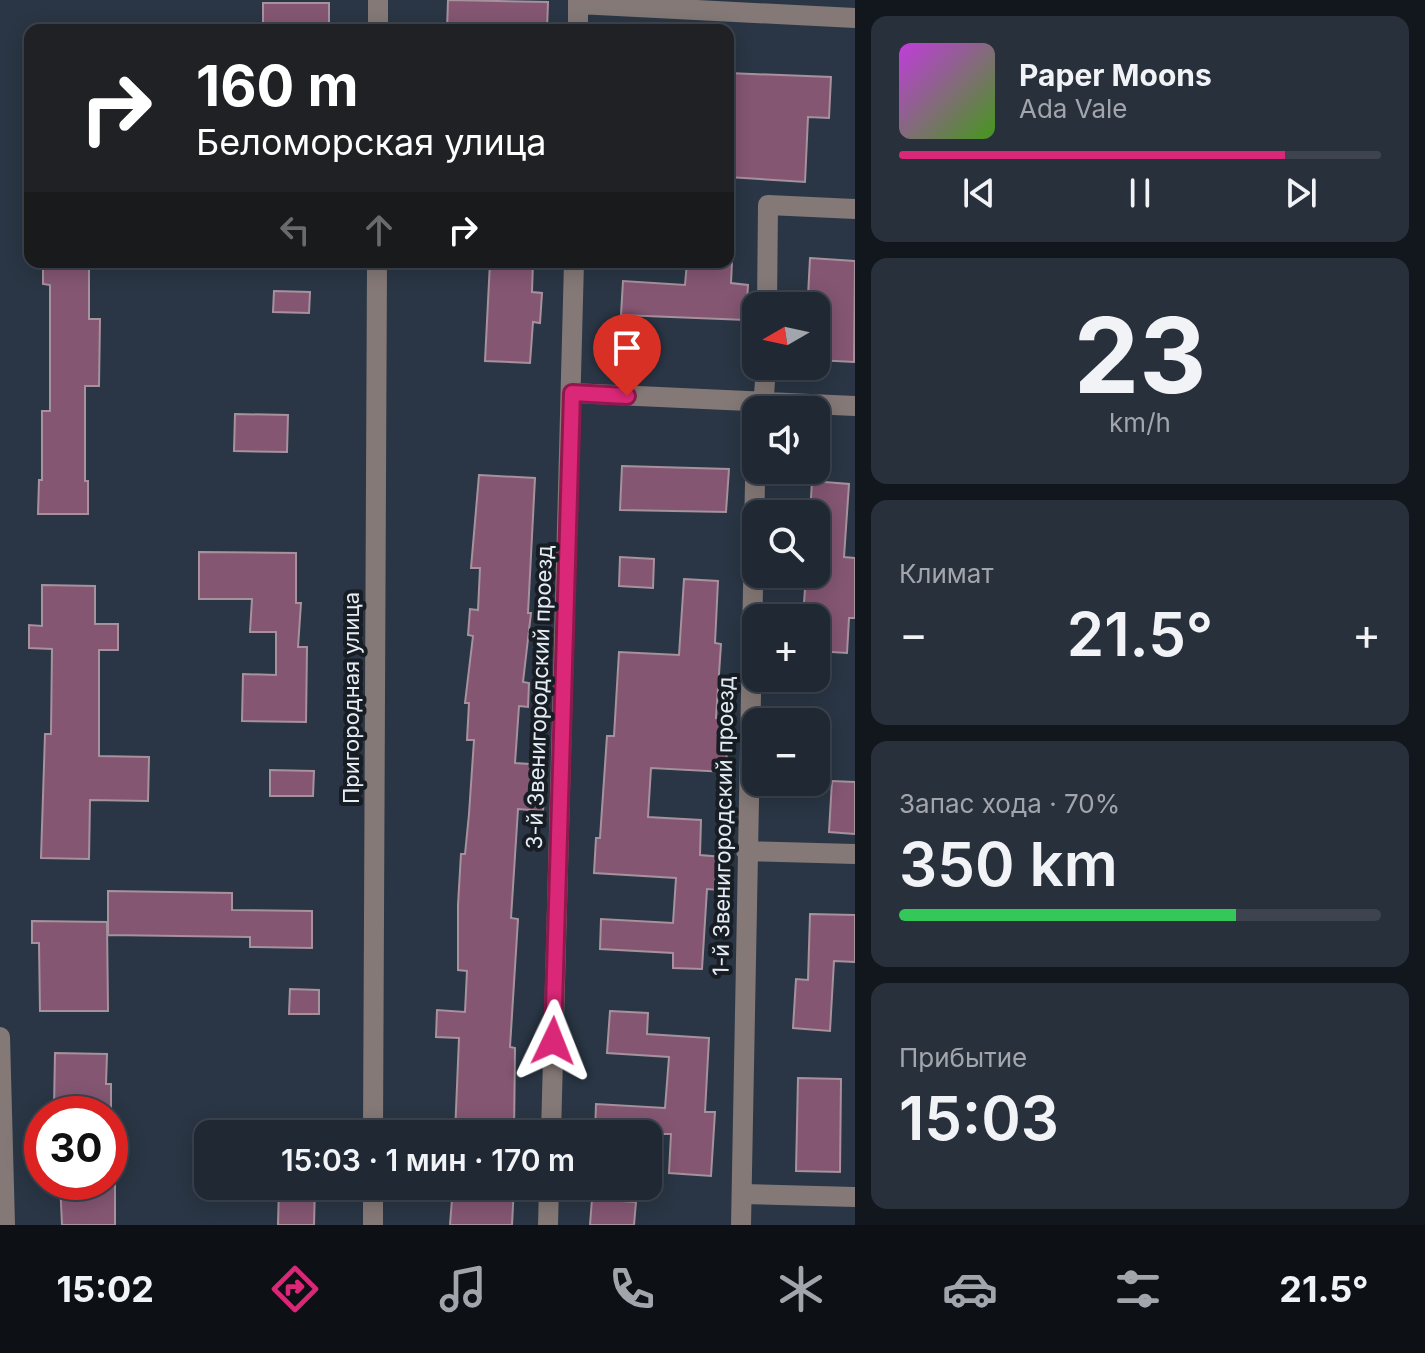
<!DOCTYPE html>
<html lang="ru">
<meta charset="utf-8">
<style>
:root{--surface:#202834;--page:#28303c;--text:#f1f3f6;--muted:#a2a6ac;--line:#3d444f;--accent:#db2777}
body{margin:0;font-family:Inter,sans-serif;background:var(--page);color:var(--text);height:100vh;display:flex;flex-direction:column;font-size:30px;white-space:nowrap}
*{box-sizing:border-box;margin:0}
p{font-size:26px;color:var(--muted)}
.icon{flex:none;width:44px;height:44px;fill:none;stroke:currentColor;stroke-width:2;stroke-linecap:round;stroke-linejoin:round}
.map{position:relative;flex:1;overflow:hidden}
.sheet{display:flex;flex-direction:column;gap:16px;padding:16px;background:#12161d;width:570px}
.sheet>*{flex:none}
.guide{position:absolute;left:24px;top:24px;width:710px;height:244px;border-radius:16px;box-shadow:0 4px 20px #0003,0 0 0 2px var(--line);background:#202124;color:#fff;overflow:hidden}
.needle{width:52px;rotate:261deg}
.buttons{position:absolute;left:742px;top:292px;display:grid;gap:16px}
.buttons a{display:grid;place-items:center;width:88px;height:88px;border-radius:16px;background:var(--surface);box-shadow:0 4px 20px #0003,0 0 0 2px var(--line);font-size:40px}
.speed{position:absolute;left:24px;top:1096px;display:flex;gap:16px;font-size:40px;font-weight:700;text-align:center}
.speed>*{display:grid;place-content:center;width:104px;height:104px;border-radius:50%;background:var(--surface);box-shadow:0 4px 20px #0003,0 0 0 2px var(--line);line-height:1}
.speed .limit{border:12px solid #d22;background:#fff;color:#111}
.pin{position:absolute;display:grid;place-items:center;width:68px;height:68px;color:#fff;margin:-82px -34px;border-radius:50% 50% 50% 0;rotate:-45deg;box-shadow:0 0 8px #0007}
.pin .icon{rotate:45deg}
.me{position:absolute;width:88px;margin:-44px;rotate:2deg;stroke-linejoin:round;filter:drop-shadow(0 0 6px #0008)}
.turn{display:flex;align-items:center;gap:28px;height:168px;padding:0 40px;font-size:36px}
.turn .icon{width:104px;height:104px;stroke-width:2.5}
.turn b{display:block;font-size:56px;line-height:68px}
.lanes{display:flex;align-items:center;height:76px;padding:0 40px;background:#0003;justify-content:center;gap:40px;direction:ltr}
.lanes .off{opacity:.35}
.big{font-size:60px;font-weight:600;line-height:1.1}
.sheet .tile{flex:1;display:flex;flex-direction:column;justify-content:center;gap:12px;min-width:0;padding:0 28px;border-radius:16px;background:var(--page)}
.sheet .dial{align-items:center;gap:0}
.dial b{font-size:104px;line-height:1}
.song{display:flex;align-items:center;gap:24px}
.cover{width:96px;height:96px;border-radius:12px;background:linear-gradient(135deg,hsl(290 70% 55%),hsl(100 70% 35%))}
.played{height:8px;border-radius:4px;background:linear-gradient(90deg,var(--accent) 80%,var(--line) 80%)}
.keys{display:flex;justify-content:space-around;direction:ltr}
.heat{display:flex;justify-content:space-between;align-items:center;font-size:44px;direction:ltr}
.charge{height:12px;border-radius:6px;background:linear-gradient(90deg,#34c759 70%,var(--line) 0)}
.trip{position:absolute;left:194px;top:1120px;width:468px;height:80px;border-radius:16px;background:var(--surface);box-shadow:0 4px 20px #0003,0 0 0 2px var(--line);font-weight:600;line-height:80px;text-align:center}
.tabs{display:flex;height:128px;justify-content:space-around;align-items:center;background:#0d1015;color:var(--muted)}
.tabs .icon{width:56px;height:56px}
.tabs .active{color:var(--accent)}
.tabs b{font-size:36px;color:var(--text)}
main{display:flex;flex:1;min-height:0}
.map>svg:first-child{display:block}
.building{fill:#845672;stroke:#a6919d;stroke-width:2}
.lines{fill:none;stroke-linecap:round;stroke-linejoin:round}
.minor{stroke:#847976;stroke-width:20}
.route-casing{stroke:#8e194d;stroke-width:20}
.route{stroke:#db2777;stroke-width:14}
.labels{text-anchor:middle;stroke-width:8;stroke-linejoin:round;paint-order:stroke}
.street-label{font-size:22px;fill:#e4ecf5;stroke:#181d24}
</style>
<main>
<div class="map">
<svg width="855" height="1225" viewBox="0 0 855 1225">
<rect width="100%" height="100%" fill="#2a3645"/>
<path class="building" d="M448,0L548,2L547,30H447Z
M263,3H329V30H297V24H263Z
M728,73L831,77L829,118L808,117L805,182L728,177Z
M810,258L855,261L854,362L816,360V296H808Z
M43,262H89V319H100L99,386H85V481H88V514H38L39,480H42V411H50V285L43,284Z
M490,262H533L532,292L542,293L540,323L533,322L530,363L485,361Z
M687,262H732L731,283L748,285L746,320L621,315L623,281L685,285Z
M274,291L310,292L309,313L273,312Z
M235,414L288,415L287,452L234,451Z
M622,466L729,469L726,512L620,510Z
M479,475L535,478L528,613H531L523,682L529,683L528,707L519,706L515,763L546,765L543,811L518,809L511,918L518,919L510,1047L515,1048L514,1134H455L459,1038L436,1037L437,1010L465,1012L467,971L458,970V905L461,854H465L469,814L474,740H467L469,703H465L473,636L468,635L470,609L478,610L480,568H471Z
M812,481L849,484L844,557L855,558V618H849L847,653L816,651V618H803L806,574H816V514H810Z
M199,552L296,553V603H301L298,647H307L306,722L242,721L243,674L276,675V632H250L252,599H199Z
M620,557L654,559L653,588L619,586Z
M684,579L718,581L715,643L721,644L716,718L728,719L726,772L651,768L648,817L701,820L700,855L723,857L721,890L707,889L702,969L673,968V953L600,949L601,919L673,923L676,878L594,873L596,838H600L607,736H614L619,652L679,655Z
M42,585L95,586V624H118V650H99V756L149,757L148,801L90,800L89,859L41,858L45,734H51L52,649L29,648V625L42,626Z
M270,770L314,771L313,796H270Z
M832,781L855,782V834L829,832Z
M108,891L232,893V910L312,911V948L250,947V937L108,935Z
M810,914L855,915V962L834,961L830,1031L793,1028L796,979L808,980Z
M32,921L107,922L108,1011H40L39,943H32Z
M290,989L319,990V1014H289Z
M610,1011L648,1013L647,1034L709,1038L705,1112H715L711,1176L669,1173L671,1134H595L596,1104L665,1108L669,1057L607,1053Z
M55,1053L107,1054L106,1084H111V1109L54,1108Z
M798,1078L841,1079L840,1172L796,1171Z
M60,1182H115V1225H62Z
M279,1186H315L314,1225H278Z
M453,1186H514L512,1225H450Z
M592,1199L636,1202L634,1225H590Z"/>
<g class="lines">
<path class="minor" d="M578,4L855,18
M378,30V0
M578,30V0
M767,306L768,205L855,209
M572,393L855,406
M763,410L766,366
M746,851L855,854
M0,1037L5,1225
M373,1134L377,262
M551,1134L574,262
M742,1194L855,1197
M373,1225V1186
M548,1225L549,1186
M741,1225L756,429"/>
</g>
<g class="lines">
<g class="route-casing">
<path id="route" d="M553,1041L572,393L627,396"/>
</g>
<use href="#route" class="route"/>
</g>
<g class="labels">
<g class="street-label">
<text transform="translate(539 697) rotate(-88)" y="8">3-й Звенигородский проезд</text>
<text transform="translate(351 698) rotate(-90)" y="8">Пригородная улица</text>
<text transform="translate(723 826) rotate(-89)" y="8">1-й Звенигородский проезд</text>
</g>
</g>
</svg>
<div class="buttons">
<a><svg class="needle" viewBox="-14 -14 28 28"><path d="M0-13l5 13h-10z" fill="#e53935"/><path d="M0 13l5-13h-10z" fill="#a2a6ac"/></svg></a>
<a><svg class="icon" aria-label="sound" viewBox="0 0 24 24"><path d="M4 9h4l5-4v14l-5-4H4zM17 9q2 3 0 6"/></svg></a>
<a><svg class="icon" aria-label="search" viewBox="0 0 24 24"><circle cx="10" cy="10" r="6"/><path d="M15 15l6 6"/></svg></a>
<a>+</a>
<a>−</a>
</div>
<div class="speed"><div class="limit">30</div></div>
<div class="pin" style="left:627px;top:396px;background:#d93025"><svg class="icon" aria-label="arrive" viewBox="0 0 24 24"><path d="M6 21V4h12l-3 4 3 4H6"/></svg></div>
<svg class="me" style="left:553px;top:1041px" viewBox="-20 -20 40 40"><path d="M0-17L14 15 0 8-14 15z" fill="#db2777" stroke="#fff" stroke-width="4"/></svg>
<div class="trip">15:03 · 1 мин · 170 m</div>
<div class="guide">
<div class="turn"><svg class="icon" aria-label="right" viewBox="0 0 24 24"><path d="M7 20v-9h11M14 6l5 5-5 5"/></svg><div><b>160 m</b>Беломорская улица</div></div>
<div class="lanes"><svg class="icon off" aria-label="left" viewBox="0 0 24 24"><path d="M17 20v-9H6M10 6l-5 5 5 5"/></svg><svg class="icon off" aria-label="ahead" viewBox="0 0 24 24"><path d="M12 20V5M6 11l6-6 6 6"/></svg><svg class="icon" aria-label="right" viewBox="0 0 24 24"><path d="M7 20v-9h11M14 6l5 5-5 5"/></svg></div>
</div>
</div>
<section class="sheet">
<div class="tile">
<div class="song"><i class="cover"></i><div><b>Paper Moons</b><p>Ada Vale</p></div></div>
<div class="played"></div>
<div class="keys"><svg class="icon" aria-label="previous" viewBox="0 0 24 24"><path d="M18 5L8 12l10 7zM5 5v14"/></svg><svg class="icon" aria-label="pause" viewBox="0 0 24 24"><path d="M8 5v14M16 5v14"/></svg><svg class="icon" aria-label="next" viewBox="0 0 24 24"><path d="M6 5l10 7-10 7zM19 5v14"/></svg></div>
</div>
<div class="tile dial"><b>23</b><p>km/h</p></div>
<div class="tile"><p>Климат</p>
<div class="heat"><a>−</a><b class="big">21.5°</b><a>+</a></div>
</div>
<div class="tile"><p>Запас хода · 70%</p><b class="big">350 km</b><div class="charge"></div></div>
<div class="tile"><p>Прибытие</p><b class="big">15:03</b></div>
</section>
</main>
<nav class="tabs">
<b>15:02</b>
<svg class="icon active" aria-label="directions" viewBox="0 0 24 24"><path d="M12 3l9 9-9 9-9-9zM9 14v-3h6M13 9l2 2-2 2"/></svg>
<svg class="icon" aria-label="music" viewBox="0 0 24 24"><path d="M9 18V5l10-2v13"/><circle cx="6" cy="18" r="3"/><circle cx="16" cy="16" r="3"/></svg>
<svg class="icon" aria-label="phone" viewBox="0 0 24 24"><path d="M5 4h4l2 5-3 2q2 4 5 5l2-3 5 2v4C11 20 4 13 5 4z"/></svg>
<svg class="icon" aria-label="climate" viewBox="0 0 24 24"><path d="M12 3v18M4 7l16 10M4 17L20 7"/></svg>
<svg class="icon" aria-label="car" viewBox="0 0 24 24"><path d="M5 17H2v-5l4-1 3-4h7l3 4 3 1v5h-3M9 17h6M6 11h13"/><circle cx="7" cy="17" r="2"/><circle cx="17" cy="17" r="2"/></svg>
<svg class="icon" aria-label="filters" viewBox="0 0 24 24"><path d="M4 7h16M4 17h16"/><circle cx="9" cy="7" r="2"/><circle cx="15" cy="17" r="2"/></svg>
<b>21.5°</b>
</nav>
